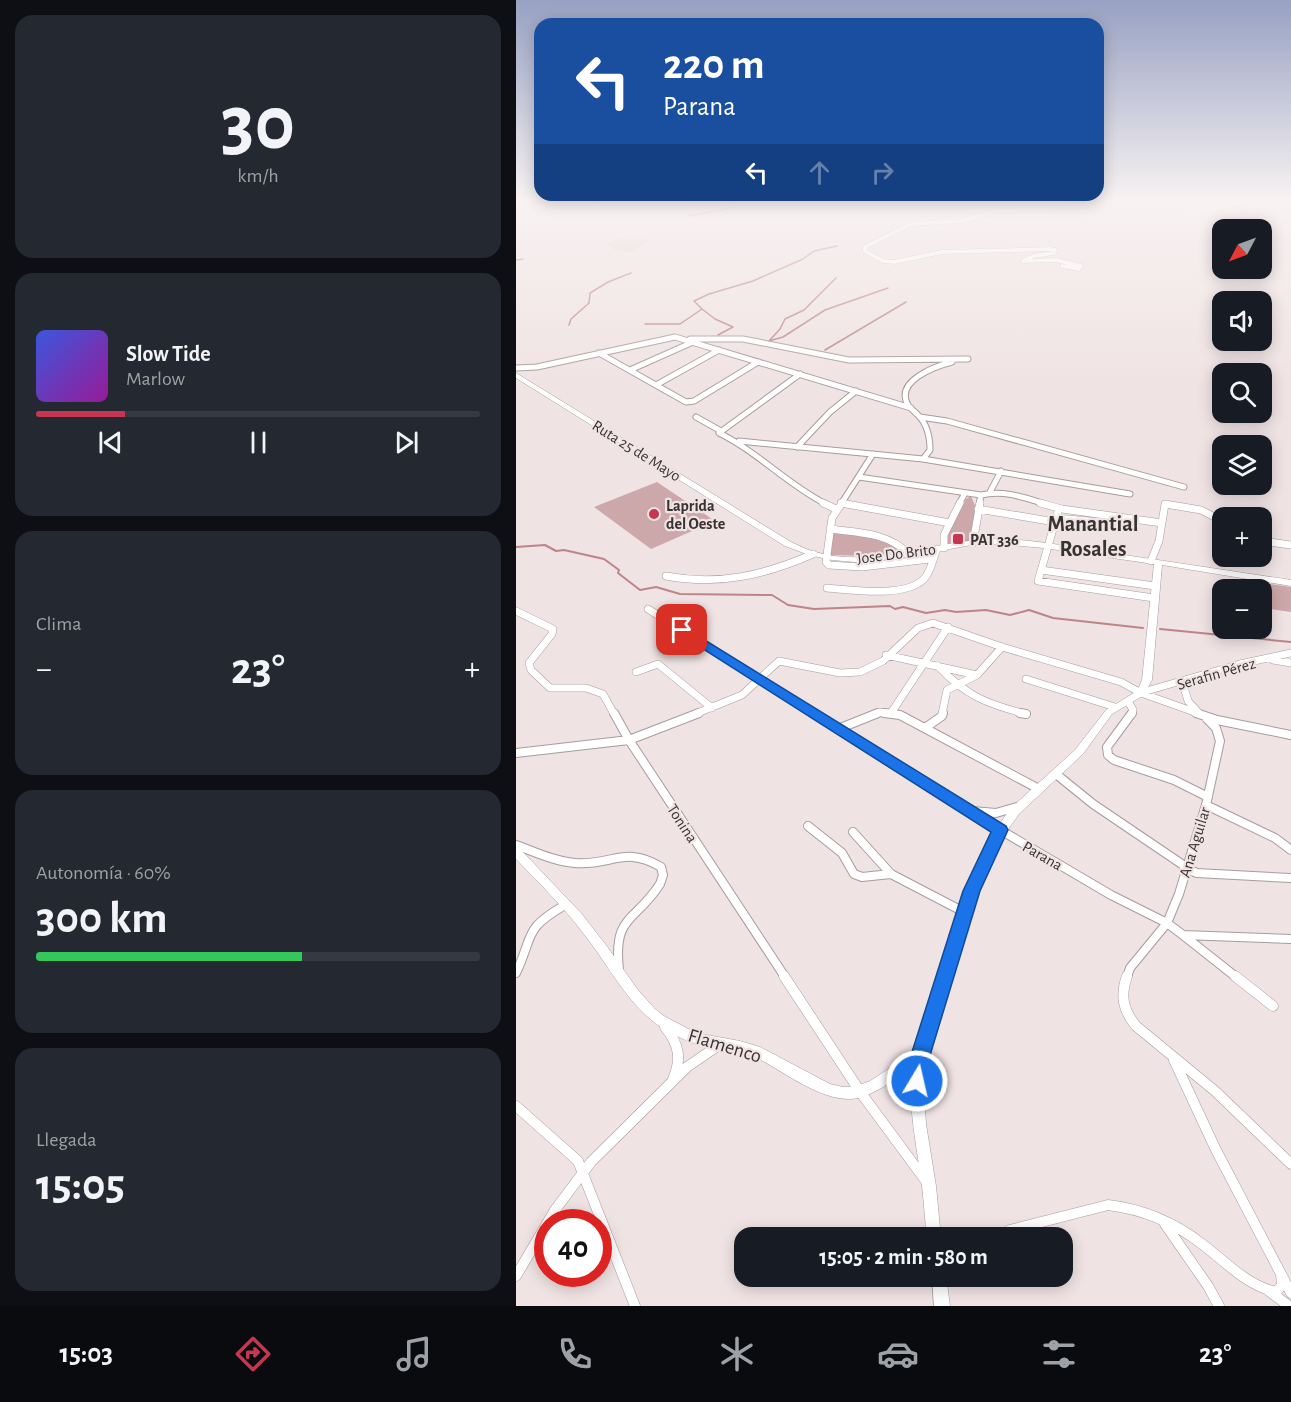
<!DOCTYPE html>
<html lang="es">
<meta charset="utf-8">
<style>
:root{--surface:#171b24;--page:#242831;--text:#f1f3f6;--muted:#9ea1a6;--line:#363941;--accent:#c63650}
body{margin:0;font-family:"Alegreya Sans",sans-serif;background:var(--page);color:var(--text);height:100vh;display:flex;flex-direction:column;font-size:22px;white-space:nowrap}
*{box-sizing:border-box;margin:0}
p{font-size:20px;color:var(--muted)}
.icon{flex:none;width:33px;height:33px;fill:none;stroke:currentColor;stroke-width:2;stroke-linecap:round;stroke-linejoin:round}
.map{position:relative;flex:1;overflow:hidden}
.side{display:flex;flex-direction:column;gap:15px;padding:15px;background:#0d0f14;width:516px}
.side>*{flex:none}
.banner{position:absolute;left:18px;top:18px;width:570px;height:183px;border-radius:18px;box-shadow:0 3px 15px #0003;background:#1a4fa0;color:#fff;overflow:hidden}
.needle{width:39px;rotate:229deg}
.buttons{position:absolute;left:696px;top:219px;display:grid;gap:12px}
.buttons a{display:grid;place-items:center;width:60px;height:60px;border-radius:12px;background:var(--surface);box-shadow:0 3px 15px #0003;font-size:30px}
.speed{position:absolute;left:18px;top:1209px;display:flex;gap:12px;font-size:30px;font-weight:700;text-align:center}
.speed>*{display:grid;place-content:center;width:78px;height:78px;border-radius:50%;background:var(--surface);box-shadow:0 3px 15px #0003;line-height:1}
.speed .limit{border:9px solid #d22;background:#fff;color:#111}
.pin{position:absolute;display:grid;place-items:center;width:51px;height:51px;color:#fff;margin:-26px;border-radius:12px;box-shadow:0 3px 9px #0006}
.me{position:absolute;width:66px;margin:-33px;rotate:9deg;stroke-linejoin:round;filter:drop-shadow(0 0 4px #0008)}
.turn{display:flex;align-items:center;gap:21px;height:126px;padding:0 30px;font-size:27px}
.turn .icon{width:78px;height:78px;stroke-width:2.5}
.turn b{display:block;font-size:42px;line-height:51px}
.lanes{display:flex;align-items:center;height:57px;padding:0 30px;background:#0003;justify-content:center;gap:30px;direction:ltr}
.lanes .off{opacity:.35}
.big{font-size:45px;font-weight:700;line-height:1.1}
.side .tile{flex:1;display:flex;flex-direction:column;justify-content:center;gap:9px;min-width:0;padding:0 21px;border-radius:18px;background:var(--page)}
.side .dial{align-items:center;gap:0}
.dial b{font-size:78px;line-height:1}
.song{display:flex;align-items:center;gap:18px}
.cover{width:72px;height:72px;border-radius:9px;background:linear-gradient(135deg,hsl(230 70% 55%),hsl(300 70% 35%))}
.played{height:6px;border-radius:3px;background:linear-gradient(90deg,var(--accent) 20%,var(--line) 20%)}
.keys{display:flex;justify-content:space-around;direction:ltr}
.heat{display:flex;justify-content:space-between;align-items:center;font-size:33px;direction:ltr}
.charge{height:9px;border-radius:4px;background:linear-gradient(90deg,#34c759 60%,var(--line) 0)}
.trip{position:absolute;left:218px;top:1227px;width:339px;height:60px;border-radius:18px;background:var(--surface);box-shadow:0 3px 15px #0003;font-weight:700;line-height:60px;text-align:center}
.tabs{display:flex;height:96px;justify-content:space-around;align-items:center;background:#090b0e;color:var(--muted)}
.tabs .icon{width:42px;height:42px}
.tabs .selected{color:var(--accent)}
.tabs b{font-size:27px;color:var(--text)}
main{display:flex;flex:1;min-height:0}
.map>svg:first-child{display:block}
.built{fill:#e8d2d3}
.green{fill:#cda8aa}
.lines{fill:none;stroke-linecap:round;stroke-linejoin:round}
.stream-far1{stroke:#bd8588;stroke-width:1.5}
.stream{stroke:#bd8588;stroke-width:2}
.street-far4-casing{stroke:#a89c9c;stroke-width:4.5}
.street-far3-casing{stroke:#a89c9c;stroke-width:7}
.street-far2-casing{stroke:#a89c9c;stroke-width:8}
.street-far1-casing{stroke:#a89c9c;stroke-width:10}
.street-casing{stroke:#a89c9c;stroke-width:11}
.secondary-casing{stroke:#a89c9c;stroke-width:1}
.street-far4{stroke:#fff;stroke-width:4}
.street-far3{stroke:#fff;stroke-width:5}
.street-far2{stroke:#fff;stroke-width:7}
.street-far1{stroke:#fff;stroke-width:8}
.street{stroke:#fff;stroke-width:10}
.secondary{fill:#fff;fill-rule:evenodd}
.route{fill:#1a73e8;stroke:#114b97;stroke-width:1.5}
.poi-dot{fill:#c63650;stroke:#f0e3e3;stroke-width:2}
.labels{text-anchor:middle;stroke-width:4.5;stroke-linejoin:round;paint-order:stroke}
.street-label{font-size:16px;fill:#383333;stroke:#f0e3e3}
.poi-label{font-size:16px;font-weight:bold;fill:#383333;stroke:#f0e3e3;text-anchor:start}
.near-street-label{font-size:20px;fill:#383333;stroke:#f0e3e3}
.district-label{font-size:22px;font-weight:bold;fill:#383333;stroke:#f0e3e3}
</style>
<main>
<section class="side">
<div class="tile dial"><b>30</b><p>km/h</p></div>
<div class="tile">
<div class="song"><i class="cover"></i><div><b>Slow Tide</b><p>Marlow</p></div></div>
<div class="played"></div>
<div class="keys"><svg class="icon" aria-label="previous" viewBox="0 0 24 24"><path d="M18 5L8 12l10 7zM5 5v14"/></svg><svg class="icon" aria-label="pause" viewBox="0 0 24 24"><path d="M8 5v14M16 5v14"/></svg><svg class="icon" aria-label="next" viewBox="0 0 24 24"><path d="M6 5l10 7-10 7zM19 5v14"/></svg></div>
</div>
<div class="tile"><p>Clima</p>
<div class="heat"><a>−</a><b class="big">23°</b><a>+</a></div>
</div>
<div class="tile"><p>Autonomía · 60%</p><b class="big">300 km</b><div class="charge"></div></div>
<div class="tile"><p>Llegada</p><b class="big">15:05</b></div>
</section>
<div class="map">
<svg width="775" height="1306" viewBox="0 0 775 1306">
<rect width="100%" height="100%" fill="#f0e3e3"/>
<path class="built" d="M100,239L134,240L118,252L101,251L89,244Z"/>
<path class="green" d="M141,482L199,521L135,549L78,507Z
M455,496L460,508L455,541L432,545L431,535L450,499Z
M314,531L370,539L388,551L355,556L314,555Z
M720,579L775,587V612L746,608V590L719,589Z"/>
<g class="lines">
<path class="stream-far1" d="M80,209L92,202
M173,216L221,207L228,202
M0,260L7,259
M186,309L199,319L217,327L202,335
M129,324H164L186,309L178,301L193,294L237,281L287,259L298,251L321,246
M53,325L55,319L73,303L74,293L92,282L115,273
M253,341L267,337L309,310L372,288
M253,341L264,329L269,319L288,310L320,278
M309,350L390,302"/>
<path class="stream" d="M0,547L29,545L40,551L48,550L88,559L103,570L102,573L124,590L140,587L164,594L256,595L272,605L298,609L374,606L379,609L387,607L410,613L429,610L440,612L470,610L494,615L513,610L537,618L627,628
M644,629L775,642"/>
<g class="street-far4-casing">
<path id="street-far4" d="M546,266L563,269L565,266L540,260L507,261L517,256L538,253L539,250L535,249L426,252L378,262L367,261L349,251V247L395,224L444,221L483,211L588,204L702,208L730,202"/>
</g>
<g class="street-far3-casing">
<path id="street-far3" d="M174,339H227L333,360L452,359
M83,353L170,402L178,401L242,362
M0,368L21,367L159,337L395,408
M114,370L177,342
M284,374L203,433C242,452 272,485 310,504
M140,385L203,350
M180,417L205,431
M404,417L431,421L668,487
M223,441L407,459L614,494
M281,447L314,412L340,391
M407,459L414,450C414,438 411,424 402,415C399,412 395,409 392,405C378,381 420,366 436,362
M343,477L465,495C488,490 507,497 529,504
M474,492L485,471
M325,503L332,504
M325,504L357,454
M443,504L449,493
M463,504L465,495"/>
</g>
<g class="street-far2-casing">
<path id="street-far2" d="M307,503L320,509
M325,503L434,523
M326,503L316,518L310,562L313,565L346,567L414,559
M524,503L546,509L646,523
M543,508L522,581L638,598
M462,509L539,522
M540,518L584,522
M314,529C343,533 371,532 393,554
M746,541L775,545
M457,543L464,503
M428,548V535L444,503
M635,561L643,541L649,504L685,510L706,521
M525,570L639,586
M150,576C203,586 249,575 297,554
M311,588C336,590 389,598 408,579C415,572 417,558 421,549
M132,609L298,714
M0,611L37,629L36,634L13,663L15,670L34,688H70L87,694L98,714
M370,655L461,675
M757,660L775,663
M422,666C450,696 471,704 510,714
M120,672L142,664L196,708
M510,679L599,707
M674,680L668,687L672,701L682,712
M627,692L724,664L775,653
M612,701L617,710L616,714
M375,713L432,627
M179,714L226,695L263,661L324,673L344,672L367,661L402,628L417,623L486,647L605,682L625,693L684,714
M359,714L364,712L378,714
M426,714L431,690L461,675L486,647"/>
</g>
<g class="street-far1-casing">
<path id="street-far1" d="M98,713L113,740L269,977
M296,713L435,801L595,895L651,923L667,935L775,939
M368,713L384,715L521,788
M504,713L510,714
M616,713L591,747L592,755L598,760L658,780L692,797
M680,713L701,720L775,735
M409,728L426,716L427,713
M322,729L362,713
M0,753L113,740L183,713
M540,774L577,804L676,871L681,873L775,878
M690,805L759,838L775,850
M456,811L480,813L501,807
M292,826L326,853L338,874L346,877L375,874
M337,832L375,874L448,912
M0,845C19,852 38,861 59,863C95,866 109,845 145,867L147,875L144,884C119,923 97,914 103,970
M667,935L720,977
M0,973C18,935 7,929 49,905
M611,977L614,968L651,923L663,894L690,805L704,741L700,728L691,719"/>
</g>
<g class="street-casing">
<path id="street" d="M268,976L345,1093L410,1181
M611,976C604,996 607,1010 620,1026L699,1091L775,1164
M719,976L757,1006
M149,1027C163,1044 166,1059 157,1079
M658,1060L700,1150L775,1293
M0,1106L62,1161L119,1306
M649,1224L692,1286L703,1306
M482,1238L494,1230L592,1205C626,1209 659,1223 686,1244C710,1262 730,1285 760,1292L766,1285L765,1274
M0,1276L39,1210L75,1162L171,1067L203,1045
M753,1291L773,1306"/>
</g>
<g class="secondary-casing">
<path id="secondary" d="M0,373L275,542C282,545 289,549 296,551C359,571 423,537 486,539C522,540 559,548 595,553C655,562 715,571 775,580V586L646,565L636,680L628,695L596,714L567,754L503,814L483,842L461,891L411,1052L407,1081L410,1124L420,1186L425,1238H411C409,1220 408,1203 406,1186C401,1146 391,1106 397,1066C381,1078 362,1093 342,1098C310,1105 270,1073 243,1059C228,1051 211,1051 194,1048C178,1044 163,1038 148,1029C112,1007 93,965 67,933C47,906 23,883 0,859V848L4,849L65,913L90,945L122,990L139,1009L148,1016L180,1033L224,1041L244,1047L314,1084L327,1087L341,1086L354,1081L374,1068L400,1049L449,891L474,837L495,808L559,750L590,710L621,691L626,680L638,564L528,548L484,544L455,545L385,558L339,562L316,560L293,555L269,546L0,378Z
M416,1276H430L434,1306H418Z"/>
</g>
<use href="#street-far4" class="street-far4"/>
<use href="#street-far3" class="street-far3"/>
<use href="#street-far2" class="street-far2"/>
<use href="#street-far1" class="street-far1"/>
<use href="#street" class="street"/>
<use href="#secondary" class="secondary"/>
</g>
<linearGradient id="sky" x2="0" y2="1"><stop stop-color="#97a1c2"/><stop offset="0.52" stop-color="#f8f2f2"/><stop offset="1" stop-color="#f8f2f2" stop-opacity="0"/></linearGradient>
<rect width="775" height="385" fill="url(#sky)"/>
<path class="route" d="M166,626L490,826L492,830L464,891L415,1052L408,1087L401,1089L394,1087L391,1081L396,1052L447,891L475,832L162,633L160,630Z"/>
<g class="poi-dot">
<circle cx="138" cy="514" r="6"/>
<rect x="436" y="533" width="12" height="12" rx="3"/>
</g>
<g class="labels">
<g class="street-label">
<text transform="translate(121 450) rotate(32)" y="6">Ruta 25 de Mayo</text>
<text transform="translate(380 553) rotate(-7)" y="6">Jose Do Brito</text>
<text transform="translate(700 673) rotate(-16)" y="6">Serafin Pérez</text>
<text transform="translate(167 823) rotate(57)" y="6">Tonina</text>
<text transform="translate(678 842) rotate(-73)" y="6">Ana Aguilar</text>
<text transform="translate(527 855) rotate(30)" y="6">Parana</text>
</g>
<g class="poi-label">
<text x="150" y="511">Laprida<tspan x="150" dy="18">del Oeste</tspan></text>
<text x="454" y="545">PAT 336</text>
</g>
<g class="near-street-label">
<text transform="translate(209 1045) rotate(17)" y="7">Flamenco</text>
</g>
<g class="district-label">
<text x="577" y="531">Manantial<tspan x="577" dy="25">Rosales</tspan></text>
</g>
</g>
</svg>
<div class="buttons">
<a><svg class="needle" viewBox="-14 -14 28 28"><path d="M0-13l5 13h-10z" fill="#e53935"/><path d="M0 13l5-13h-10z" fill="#9ea1a6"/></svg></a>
<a><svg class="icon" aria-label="sound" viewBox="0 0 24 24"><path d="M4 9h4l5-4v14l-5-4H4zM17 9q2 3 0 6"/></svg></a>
<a><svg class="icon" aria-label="search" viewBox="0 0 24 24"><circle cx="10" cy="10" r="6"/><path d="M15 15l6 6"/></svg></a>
<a><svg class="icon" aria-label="layers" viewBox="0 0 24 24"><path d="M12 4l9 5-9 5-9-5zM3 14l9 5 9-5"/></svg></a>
<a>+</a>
<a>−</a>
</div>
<div class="speed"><div class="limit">40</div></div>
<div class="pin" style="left:166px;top:630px;background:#d93025"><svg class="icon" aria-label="arrive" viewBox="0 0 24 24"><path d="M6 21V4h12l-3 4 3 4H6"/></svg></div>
<svg class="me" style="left:401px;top:1081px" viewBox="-20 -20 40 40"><circle r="17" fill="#1a73e8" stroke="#fff" stroke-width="3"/><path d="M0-11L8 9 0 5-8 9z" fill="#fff"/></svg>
<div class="trip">15:05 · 2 min · 580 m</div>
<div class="banner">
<div class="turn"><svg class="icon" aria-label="left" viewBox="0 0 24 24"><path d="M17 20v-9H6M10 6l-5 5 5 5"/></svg><div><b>220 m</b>Parana</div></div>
<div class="lanes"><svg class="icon" aria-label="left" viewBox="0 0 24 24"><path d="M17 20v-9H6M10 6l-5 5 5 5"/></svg><svg class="icon off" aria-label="ahead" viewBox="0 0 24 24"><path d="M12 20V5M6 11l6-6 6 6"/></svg><svg class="icon off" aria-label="right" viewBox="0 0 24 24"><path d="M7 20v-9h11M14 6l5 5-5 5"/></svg></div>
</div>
</div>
</main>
<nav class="tabs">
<b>15:03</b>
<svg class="icon selected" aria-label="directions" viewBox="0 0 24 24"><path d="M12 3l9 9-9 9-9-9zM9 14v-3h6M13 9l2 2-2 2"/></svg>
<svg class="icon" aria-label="music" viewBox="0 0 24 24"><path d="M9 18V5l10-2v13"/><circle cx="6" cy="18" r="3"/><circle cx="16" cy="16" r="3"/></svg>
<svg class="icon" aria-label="phone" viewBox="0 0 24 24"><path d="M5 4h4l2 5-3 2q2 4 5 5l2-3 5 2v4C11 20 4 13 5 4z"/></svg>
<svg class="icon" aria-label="climate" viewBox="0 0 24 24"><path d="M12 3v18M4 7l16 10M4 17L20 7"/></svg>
<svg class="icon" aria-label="car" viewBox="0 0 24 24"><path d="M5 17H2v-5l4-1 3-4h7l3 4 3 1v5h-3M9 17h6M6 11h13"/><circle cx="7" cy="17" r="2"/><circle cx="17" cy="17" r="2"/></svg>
<svg class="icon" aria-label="filters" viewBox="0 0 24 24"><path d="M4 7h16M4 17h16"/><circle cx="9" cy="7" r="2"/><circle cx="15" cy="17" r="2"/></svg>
<b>23°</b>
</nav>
